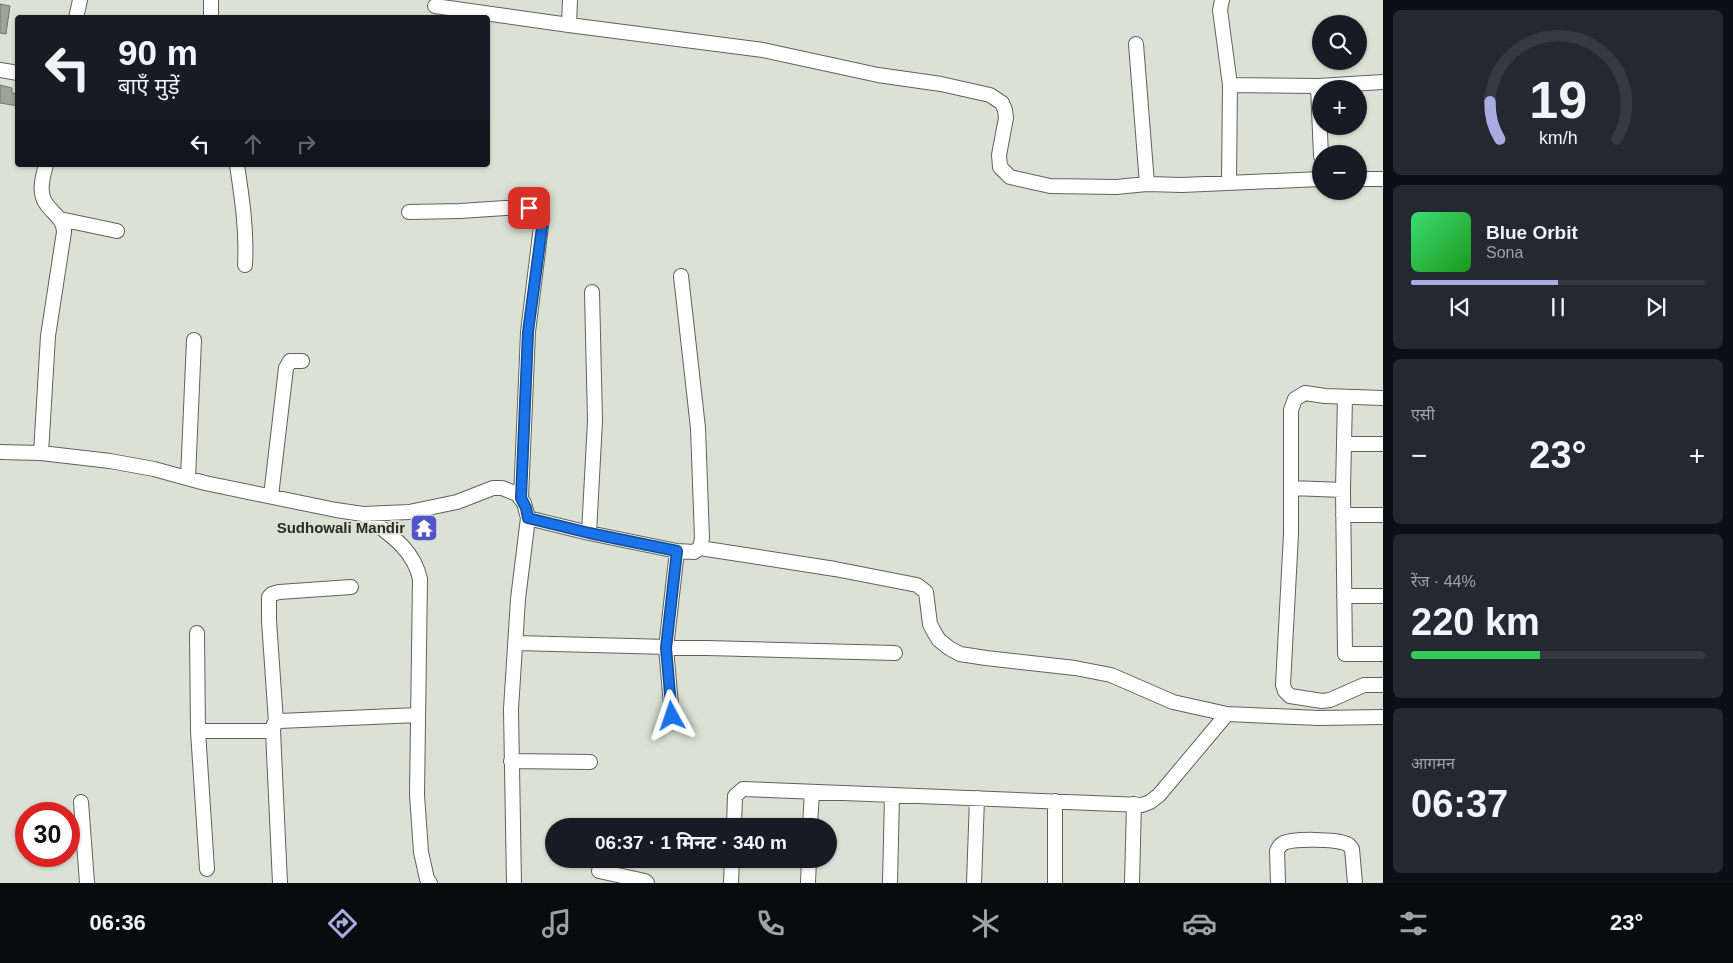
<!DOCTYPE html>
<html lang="hi">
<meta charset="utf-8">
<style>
:root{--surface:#171b24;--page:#242831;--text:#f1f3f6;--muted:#9ea1a6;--line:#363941;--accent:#a9abe2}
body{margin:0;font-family:Arial,"Noto Sans Devanagari",sans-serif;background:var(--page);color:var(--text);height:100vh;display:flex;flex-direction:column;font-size:19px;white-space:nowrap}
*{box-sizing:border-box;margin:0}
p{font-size:16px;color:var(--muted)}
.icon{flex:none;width:28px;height:28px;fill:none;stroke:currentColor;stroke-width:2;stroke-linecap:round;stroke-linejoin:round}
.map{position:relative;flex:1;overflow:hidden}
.panel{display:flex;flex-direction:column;gap:10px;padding:10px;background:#0d0f14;width:350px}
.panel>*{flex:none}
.guide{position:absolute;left:15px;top:15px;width:475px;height:152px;border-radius:5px;box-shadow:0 1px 4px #0004;background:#171b24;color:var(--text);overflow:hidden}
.fabs{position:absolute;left:1312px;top:15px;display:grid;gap:10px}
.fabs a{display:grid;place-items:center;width:55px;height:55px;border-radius:50%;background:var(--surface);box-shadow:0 1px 4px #0004;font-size:25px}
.speed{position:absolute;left:15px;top:802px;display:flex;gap:10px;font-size:25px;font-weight:700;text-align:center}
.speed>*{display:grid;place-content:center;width:65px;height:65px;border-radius:50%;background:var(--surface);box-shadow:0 1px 4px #0004;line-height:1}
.speed .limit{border:8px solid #d22;background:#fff;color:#111}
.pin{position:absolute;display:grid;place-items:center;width:42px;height:42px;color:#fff;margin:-21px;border-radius:10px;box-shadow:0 2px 8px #0006}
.me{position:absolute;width:55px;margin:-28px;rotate:355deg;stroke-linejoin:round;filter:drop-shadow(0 0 4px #0008)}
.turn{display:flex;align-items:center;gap:18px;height:105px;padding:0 20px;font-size:22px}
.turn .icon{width:65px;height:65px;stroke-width:2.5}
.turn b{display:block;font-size:35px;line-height:42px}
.lanes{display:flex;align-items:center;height:48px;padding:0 20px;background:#0003;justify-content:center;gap:25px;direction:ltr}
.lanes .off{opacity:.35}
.big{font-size:38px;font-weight:700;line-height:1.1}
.panel .card{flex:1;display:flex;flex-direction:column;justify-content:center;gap:8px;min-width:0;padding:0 18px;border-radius:8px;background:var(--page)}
.panel .dial{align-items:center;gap:0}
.dial svg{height:130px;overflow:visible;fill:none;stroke:var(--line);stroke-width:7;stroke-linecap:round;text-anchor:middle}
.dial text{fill:var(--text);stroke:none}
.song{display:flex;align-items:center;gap:15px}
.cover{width:60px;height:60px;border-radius:8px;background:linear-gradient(135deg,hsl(140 70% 55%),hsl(120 70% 35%))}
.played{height:5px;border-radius:2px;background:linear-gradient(90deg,var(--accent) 50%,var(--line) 50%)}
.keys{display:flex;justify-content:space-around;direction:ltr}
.heat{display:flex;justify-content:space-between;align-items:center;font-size:28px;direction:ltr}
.charge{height:8px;border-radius:4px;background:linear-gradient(90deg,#34c759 44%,var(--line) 0)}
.trip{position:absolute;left:545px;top:818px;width:292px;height:50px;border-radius:25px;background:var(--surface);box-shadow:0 1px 4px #0004;font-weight:700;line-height:50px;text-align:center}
.menu{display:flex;height:80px;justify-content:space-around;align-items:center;background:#090b0e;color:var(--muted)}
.menu .icon{width:35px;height:35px}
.menu .on{color:var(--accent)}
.menu b{font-size:22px;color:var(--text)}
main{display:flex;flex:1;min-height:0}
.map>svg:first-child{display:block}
.building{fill:#9ea397;stroke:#70766a}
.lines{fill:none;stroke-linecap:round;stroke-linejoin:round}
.minor-casing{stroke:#5f6459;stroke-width:16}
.minor{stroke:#fff;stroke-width:14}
.route-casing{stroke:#114b97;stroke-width:12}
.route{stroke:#1a73e8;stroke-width:9}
.labels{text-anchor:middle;stroke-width:4;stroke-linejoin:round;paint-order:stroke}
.poi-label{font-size:15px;font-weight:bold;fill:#2a2c27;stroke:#dbe2d5;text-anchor:end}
</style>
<main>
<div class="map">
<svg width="1383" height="883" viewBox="0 0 1383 883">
<rect width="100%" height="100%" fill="#dbe2d5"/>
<path class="building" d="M0,4L10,6L6,34L0,33Z
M0,85L12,88V93L18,94V106L0,103Z"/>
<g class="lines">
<g class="minor-casing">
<path id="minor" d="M211,0V18
M1222,0L1220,10L1230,85L1229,182
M435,6L569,25L763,50L878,75L941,84L990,95L1002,103L1005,110L1006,118L999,155L1000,167L1010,177L1050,186L1116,187L1147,184L1182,185L1321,179
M76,18L80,0
M569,25L570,0
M1136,44L1147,184
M0,70L18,73
M1230,85L1318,86L1383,82
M1318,86L1321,156
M237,165C242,198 247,231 245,265
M1359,179H1383
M409,212L460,211L505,208H529L539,213L542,218L528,332L521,498
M60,219L117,231
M1383,398L1325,396L1305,393L1295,399L1291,410V534L1283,685L1285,691L1290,696L1322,701L1330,700L1364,685H1383
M1345,444H1383
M0,452L41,453L110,461L154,469L205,483L336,510L363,514L409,512L457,502L493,488H502L517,494L524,503L528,518L518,599L511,709L514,883
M41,453L48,336L64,232C64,217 50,213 44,200C39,189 43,176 46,165
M188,478L194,340
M1291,488L1343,490L1345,654H1383
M1343,490L1345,397
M271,496L286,368L290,361H302
M363,514C387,533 413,547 420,579L417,795L421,852L427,879L430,883
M1343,515H1383
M528,518L589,533L677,551L694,552L700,548L702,538L698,428L681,276
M589,533L595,421L592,292
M700,548L835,569L917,585L926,592L930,624L934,632L939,640L949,648L960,654L986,658L1075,668L1111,675L1173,702L1227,714L1319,718L1383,717
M1344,596H1383
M197,633L198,731L207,869
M516,643L895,653
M672,716L666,648L677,551
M276,722L269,621V597L272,594L279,592L351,587
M198,731H273
M511,761L590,762
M81,802L87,883
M734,826L735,796L743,789L1142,805L1150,802L1159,795L1227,714
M810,826L812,792
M599,871L645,881L647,883
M280,883L273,731L274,724L279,721L418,715
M731,883L732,859
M808,883L809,859
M890,883L892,795
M974,883L977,798
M1055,883V801
M1132,883L1134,804
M1278,883L1277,851C1279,847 1279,846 1282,844C1291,838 1337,839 1347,844C1350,845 1350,847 1352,849L1355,883"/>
</g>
<use href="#minor" class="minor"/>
</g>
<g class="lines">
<g class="route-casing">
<path id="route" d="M529,208C540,211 542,217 542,227L528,332L521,498L526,508L528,518L589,533L677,551L666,648L672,716"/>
</g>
<use href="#route" class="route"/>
</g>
<defs>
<g id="temple-square" transform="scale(1.4375)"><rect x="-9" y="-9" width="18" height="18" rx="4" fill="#5253ca" stroke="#dbe2d5"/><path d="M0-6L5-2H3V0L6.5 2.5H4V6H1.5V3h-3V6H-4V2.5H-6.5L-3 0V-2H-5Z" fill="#fff"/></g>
</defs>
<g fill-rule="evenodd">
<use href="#temple-square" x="424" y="528"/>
</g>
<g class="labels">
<g class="poi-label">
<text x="405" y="533">Sudhowali Mandir</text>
</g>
</g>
</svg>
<div class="fabs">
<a><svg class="icon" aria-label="search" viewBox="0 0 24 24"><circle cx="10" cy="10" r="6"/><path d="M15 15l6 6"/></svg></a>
<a>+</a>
<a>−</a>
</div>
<div class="speed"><div class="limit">30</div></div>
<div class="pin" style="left:529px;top:208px;background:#d93025"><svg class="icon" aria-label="arrive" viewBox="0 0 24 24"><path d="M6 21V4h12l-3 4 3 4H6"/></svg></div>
<svg class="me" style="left:672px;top:716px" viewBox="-20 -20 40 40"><path d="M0-17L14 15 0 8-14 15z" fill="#1a73e8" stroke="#fff" stroke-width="4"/></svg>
<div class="trip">06:37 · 1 मिनट · 340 m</div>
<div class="guide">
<div class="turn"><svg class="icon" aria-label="left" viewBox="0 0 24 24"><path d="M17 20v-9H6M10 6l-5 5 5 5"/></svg><div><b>90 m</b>बाएँ मुड़ें</div></div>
<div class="lanes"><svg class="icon" aria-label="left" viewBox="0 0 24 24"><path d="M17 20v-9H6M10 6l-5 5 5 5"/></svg><svg class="icon off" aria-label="ahead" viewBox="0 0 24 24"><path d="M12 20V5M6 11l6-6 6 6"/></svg><svg class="icon off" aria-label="right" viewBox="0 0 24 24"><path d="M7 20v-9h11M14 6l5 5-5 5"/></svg></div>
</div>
</div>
<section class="panel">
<div class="card dial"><svg viewBox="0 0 100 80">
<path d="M14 69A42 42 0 1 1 86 69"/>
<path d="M14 69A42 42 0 0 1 8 46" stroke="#a9abe2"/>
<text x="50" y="56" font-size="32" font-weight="700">19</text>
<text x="50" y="72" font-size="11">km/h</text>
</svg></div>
<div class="card">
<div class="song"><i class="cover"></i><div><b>Blue Orbit</b><p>Sona</p></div></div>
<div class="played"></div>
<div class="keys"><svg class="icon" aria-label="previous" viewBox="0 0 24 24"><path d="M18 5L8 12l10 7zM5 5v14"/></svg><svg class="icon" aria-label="pause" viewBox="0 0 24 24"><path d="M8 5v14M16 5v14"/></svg><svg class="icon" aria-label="next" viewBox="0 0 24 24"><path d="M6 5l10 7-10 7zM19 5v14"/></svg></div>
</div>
<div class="card"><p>एसी</p>
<div class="heat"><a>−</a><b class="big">23°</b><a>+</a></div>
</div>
<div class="card"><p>रेंज · 44%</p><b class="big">220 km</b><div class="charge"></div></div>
<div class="card"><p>आगमन</p><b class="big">06:37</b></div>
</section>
</main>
<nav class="menu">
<b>06:36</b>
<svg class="icon on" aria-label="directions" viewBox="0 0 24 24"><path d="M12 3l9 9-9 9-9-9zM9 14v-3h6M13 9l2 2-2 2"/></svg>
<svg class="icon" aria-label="music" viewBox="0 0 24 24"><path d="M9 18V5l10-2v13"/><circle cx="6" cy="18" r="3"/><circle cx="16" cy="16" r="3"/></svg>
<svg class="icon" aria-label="phone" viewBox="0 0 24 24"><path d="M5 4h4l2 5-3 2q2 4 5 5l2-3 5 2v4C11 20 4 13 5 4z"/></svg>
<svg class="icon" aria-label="climate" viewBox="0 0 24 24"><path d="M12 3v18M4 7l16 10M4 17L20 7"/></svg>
<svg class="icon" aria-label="car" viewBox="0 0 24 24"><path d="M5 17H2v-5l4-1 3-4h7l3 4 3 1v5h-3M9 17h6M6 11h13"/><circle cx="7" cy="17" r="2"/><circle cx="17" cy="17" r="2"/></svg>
<svg class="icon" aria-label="filters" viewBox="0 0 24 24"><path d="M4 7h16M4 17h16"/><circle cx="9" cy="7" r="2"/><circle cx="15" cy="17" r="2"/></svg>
<b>23°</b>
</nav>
